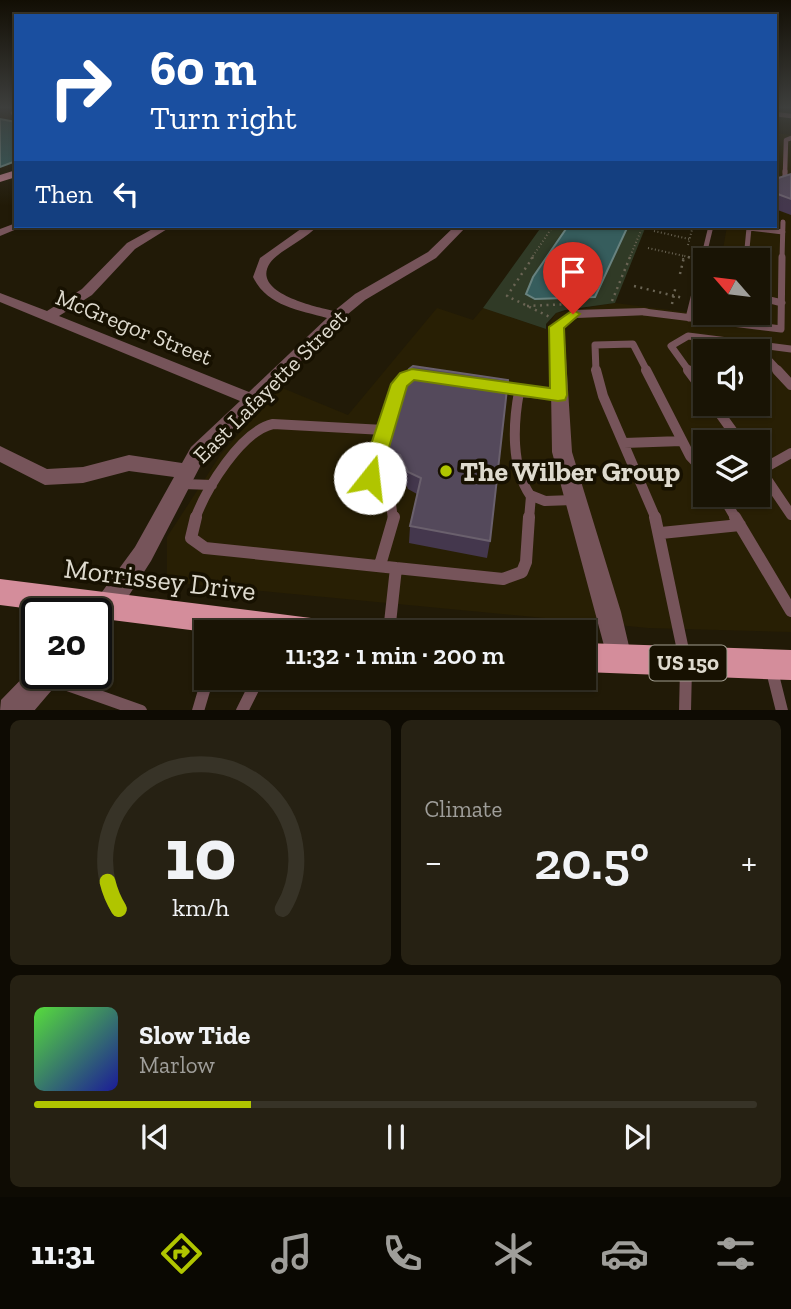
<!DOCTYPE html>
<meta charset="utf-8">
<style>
:root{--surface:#191405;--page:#262113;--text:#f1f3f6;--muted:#9f9e9a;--line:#373327;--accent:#b0c500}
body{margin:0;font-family:"Zilla Slab",serif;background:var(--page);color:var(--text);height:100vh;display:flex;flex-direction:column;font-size:26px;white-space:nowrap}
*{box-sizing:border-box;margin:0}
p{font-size:23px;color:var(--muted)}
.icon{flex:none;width:38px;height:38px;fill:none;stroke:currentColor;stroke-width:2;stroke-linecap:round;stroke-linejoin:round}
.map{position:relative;height:710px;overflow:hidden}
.details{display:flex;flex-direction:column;gap:10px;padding:10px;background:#0e0b03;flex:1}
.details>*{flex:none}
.top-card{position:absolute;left:14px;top:14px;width:763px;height:214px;border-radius:0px;box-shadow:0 2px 5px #0004,0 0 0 2px var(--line);background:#1a4fa0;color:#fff;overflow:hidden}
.needle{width:46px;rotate:298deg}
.fabs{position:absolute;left:693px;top:248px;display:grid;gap:14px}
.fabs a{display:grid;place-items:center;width:77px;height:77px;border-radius:0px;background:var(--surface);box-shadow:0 2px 5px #0004,0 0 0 2px var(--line);font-size:35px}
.speed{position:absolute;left:21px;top:598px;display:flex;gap:14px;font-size:35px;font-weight:700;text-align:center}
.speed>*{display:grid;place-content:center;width:91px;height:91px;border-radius:50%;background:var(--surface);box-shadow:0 2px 5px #0004,0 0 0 2px var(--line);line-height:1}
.speed .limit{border:4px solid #111;border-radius:10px;background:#fff;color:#111}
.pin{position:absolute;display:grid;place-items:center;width:60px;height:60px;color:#fff;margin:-72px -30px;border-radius:50% 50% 50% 0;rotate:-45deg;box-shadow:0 0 7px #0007}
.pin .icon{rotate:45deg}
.me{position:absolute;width:77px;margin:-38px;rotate:16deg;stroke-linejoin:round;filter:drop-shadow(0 0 5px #0008)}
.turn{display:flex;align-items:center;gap:24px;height:147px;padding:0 21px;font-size:32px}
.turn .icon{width:91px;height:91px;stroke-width:2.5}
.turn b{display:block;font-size:49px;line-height:60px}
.then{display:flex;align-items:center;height:66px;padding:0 21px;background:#0003;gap:14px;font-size:26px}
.big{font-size:52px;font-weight:600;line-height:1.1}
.details .widget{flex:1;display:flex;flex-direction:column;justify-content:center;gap:10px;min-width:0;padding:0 24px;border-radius:10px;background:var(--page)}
.details .dial{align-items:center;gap:0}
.dial svg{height:182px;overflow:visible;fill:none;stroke:var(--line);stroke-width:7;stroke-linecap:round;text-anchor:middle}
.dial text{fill:var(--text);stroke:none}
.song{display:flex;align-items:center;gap:21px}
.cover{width:84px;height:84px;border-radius:10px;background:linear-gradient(135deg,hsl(110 70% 55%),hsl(240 70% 35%))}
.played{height:7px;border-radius:4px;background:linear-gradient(90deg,var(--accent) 30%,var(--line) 30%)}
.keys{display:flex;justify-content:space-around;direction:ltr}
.heat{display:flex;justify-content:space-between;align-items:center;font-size:38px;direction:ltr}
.details .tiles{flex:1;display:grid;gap:10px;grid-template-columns:1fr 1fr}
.widget:last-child{grid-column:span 2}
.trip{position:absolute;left:194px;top:620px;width:402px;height:70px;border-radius:0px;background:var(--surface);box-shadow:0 2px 5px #0004,0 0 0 2px var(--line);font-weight:600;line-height:70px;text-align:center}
.dock{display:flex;height:112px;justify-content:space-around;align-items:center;background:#0a0802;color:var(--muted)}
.dock .icon{width:49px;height:49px}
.dock .on{color:var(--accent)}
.dock b{font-size:32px;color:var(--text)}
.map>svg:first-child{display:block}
.built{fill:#281f04;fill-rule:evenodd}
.green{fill:#303a26}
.water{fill:#365d5d;stroke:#68827f;stroke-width:2}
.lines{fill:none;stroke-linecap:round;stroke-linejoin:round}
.path-far1{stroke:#6a6454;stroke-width:2;stroke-dasharray:1 2.5;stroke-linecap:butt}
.path{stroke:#6a6454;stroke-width:2.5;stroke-dasharray:2 4.5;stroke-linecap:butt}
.service-far4{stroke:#76545a;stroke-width:4.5}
.service-far3{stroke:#76545a;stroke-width:5}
.service-far2{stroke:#76545a;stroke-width:7}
.service-far1{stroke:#76545a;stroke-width:10}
.service{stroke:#76545a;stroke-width:12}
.minor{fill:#76545a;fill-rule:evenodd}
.tertiary{fill:#76545a;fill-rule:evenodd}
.secondary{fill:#ab747f;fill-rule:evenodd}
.primary{fill:#d48d9b;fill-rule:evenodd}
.wall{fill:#44374d}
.building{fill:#54495b;stroke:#6a606d;stroke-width:2}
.route{fill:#b0c500;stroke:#728000;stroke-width:2}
.poi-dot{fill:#b0c500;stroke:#171101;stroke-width:2.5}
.labels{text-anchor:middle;stroke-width:7;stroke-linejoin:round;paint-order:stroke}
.shield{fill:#171101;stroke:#a29e90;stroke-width:2}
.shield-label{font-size:21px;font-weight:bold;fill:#dedace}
.street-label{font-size:23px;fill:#dedace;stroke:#171101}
.near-poi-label{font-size:28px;font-weight:bold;fill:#dedace;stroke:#171101;text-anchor:start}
.near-street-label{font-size:28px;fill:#dedace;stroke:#171101}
</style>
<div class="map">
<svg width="791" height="711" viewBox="0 0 791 711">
<rect width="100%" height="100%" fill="#211a07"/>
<path class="built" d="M775,133L791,135V632L648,628L167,582V537L221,454L280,387L348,415L437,308L473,320L483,308L546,329L556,313L615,303L756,321L758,261H721L727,226H775ZM705,352H758V404H705ZM705,443H758V495H705Z"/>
<path class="green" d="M542,226H646L615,303L565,310L556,313L546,324V329L483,308Z"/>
<path class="water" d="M0,119L16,122V161L0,167Z
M568,226H628L595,297L535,299L526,294L533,277Z"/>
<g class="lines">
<path class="path-far1" d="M654,231L689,239
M688,245L693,226
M648,248L684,256
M531,259L553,226
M629,259L643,226
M683,259L684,256L692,258"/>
<path class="path" d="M533,257L507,296L552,318
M688,257L692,258
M680,274L684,257
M634,286L683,298
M612,301L630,257
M672,304L676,285
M527,306L570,304"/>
<path class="service-far4" d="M16,111L13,113L16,115
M775,114L791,116
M785,173L786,140L791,138"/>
<path class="service-far3" d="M775,184L785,177V171
M703,259L711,226
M746,259L749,228L783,232
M782,259L783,222"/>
<path class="service-far2" d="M746,261V257
M758,297L782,303
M644,312L781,329L782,257
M689,318L704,257
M754,344L779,371
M596,371L595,345L633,344L647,371
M689,371L671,346L688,336L791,349"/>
<path class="service-far1" d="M596,370L603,396L656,519
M646,370L690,456L705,472
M688,370L705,393
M777,370L791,385
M558,395L519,392C513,424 511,467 530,495L545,501L573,500
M713,404L741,443
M384,430L398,389L414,375
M624,443L682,441
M758,466L791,515
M761,470L791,453
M183,484L212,485
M722,495L736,519
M195,519C206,489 241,431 273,424L384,430L370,478L390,497L393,519
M529,519L531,496"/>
<path class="service" d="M196,517L191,538L205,548L396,568L389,632
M655,517L684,655
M735,517L791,611
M661,533L740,525
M380,565L394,517
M396,568L503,579L522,572L526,562L529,517
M772,671L782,711
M48,678L141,711
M198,711L208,677
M242,711L259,677
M685,711L686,668"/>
<path class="minor" d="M16,223V226H24L0,236V229Z
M158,226H172L135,249L92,295L59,316L249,392L327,318C299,310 267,306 253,277L260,258L305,226H317C307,239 278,251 270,263C250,293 317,307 334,311L355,294L428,252L455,226H467L436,258L365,300L348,314L205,457L151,561L117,614L108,617L99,614L96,605L99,596L135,547L174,477L129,471L83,483L45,485L0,462V446L47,469L83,467L129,455L182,463L191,447L240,401L0,302V293L47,311L82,289L127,243Z
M644,308L649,309L651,312L649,315L577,318L564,327L572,452L621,612L632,659L628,668L619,672L610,668L552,452L550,326L573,310Z"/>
<path class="tertiary" d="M37,663V674H62L57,684L34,711H0L1,700Z"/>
<path class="secondary" d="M16,170V177L0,182V175Z"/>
<path class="primary" d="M0,579L311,618L321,622L325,632H206L96,618V614H71L0,605Z
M584,643L791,650V680L584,672Z"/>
</g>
<path class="wall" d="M791,174V215L775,209V179Z
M409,369L490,541L487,558L409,543L410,526L417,494L408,489L400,472L384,469L383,452Z"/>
<path class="building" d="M791,174V199L775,193V179Z
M413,366L508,380L490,541L410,526L421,478L408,472L400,455L383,452L409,369Z"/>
<linearGradient id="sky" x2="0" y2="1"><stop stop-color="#120e04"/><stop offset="0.52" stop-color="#3d3e3c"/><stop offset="1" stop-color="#3d3e3c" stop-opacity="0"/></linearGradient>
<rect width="791" height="206" fill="url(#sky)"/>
<path class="route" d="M573,310L580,314L564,328L567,395L565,400L558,401L414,380L407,386L380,478L377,484H363L360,478L391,384L400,373L412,369L550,388L549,327Z"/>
<circle class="poi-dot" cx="446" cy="471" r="7"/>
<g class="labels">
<rect class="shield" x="649.5" y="645.5" width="77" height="35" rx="5"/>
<g class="shield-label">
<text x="688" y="670">US 150</text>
</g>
<g class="street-label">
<text transform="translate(134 327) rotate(22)" y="8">McGregor Street</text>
<text transform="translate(270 386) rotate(-45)" y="8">East Lafayette Street</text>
</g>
<g class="near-poi-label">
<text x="460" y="481">The Wilber Group</text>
</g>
<g class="near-street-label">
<text transform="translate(160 579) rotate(7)" y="10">Morrissey Drive</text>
</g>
</g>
</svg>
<div class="fabs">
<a><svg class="needle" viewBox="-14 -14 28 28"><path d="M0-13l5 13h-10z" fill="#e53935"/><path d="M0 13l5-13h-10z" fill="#9f9e9a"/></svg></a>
<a><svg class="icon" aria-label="sound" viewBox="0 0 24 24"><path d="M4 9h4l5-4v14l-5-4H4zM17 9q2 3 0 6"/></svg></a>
<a><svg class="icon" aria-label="layers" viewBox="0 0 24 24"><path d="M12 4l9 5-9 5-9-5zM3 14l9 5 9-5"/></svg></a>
</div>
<div class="speed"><div class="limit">20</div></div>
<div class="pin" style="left:573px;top:314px;background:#d93025"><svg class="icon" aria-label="arrive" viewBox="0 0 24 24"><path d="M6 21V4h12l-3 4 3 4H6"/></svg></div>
<svg class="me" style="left:370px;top:478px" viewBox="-20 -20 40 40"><circle r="19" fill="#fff"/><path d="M0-13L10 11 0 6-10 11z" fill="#b0c500"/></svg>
<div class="trip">11:32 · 1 min · 200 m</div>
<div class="top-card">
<div class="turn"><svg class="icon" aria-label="right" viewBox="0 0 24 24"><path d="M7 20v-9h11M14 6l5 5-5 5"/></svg><div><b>60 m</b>Turn right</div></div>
<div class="then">Then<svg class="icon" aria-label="left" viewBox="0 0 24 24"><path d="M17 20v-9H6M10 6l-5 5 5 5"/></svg></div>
</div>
</div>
<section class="details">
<div class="tiles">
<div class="widget dial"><svg viewBox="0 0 100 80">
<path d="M14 69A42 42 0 1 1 86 69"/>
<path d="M14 69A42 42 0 0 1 9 57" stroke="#b0c500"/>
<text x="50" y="56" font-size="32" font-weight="700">10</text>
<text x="50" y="72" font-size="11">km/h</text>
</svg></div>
<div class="widget"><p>Climate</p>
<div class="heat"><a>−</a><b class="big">20.5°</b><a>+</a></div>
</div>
<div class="widget">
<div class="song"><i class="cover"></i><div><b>Slow Tide</b><p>Marlow</p></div></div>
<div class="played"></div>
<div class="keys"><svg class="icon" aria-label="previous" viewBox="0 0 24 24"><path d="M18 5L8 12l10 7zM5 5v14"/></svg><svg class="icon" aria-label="pause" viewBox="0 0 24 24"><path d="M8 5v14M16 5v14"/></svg><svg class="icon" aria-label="next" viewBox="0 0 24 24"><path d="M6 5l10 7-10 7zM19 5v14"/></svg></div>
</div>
</div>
</section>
<nav class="dock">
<b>11:31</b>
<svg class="icon on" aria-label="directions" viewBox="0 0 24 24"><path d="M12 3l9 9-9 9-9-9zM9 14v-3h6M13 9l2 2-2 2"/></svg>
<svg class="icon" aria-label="music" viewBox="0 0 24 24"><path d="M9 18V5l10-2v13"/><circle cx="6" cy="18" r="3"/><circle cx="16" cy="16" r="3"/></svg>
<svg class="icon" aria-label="phone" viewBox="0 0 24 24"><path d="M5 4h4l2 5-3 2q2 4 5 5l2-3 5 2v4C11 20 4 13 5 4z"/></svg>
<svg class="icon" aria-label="climate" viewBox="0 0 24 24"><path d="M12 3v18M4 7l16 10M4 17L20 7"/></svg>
<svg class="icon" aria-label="car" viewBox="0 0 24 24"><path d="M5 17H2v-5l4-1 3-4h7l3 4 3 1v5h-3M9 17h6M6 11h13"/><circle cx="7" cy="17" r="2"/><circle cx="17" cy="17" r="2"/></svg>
<svg class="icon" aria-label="filters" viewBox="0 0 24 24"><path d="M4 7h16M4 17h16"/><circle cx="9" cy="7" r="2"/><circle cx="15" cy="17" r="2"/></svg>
</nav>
